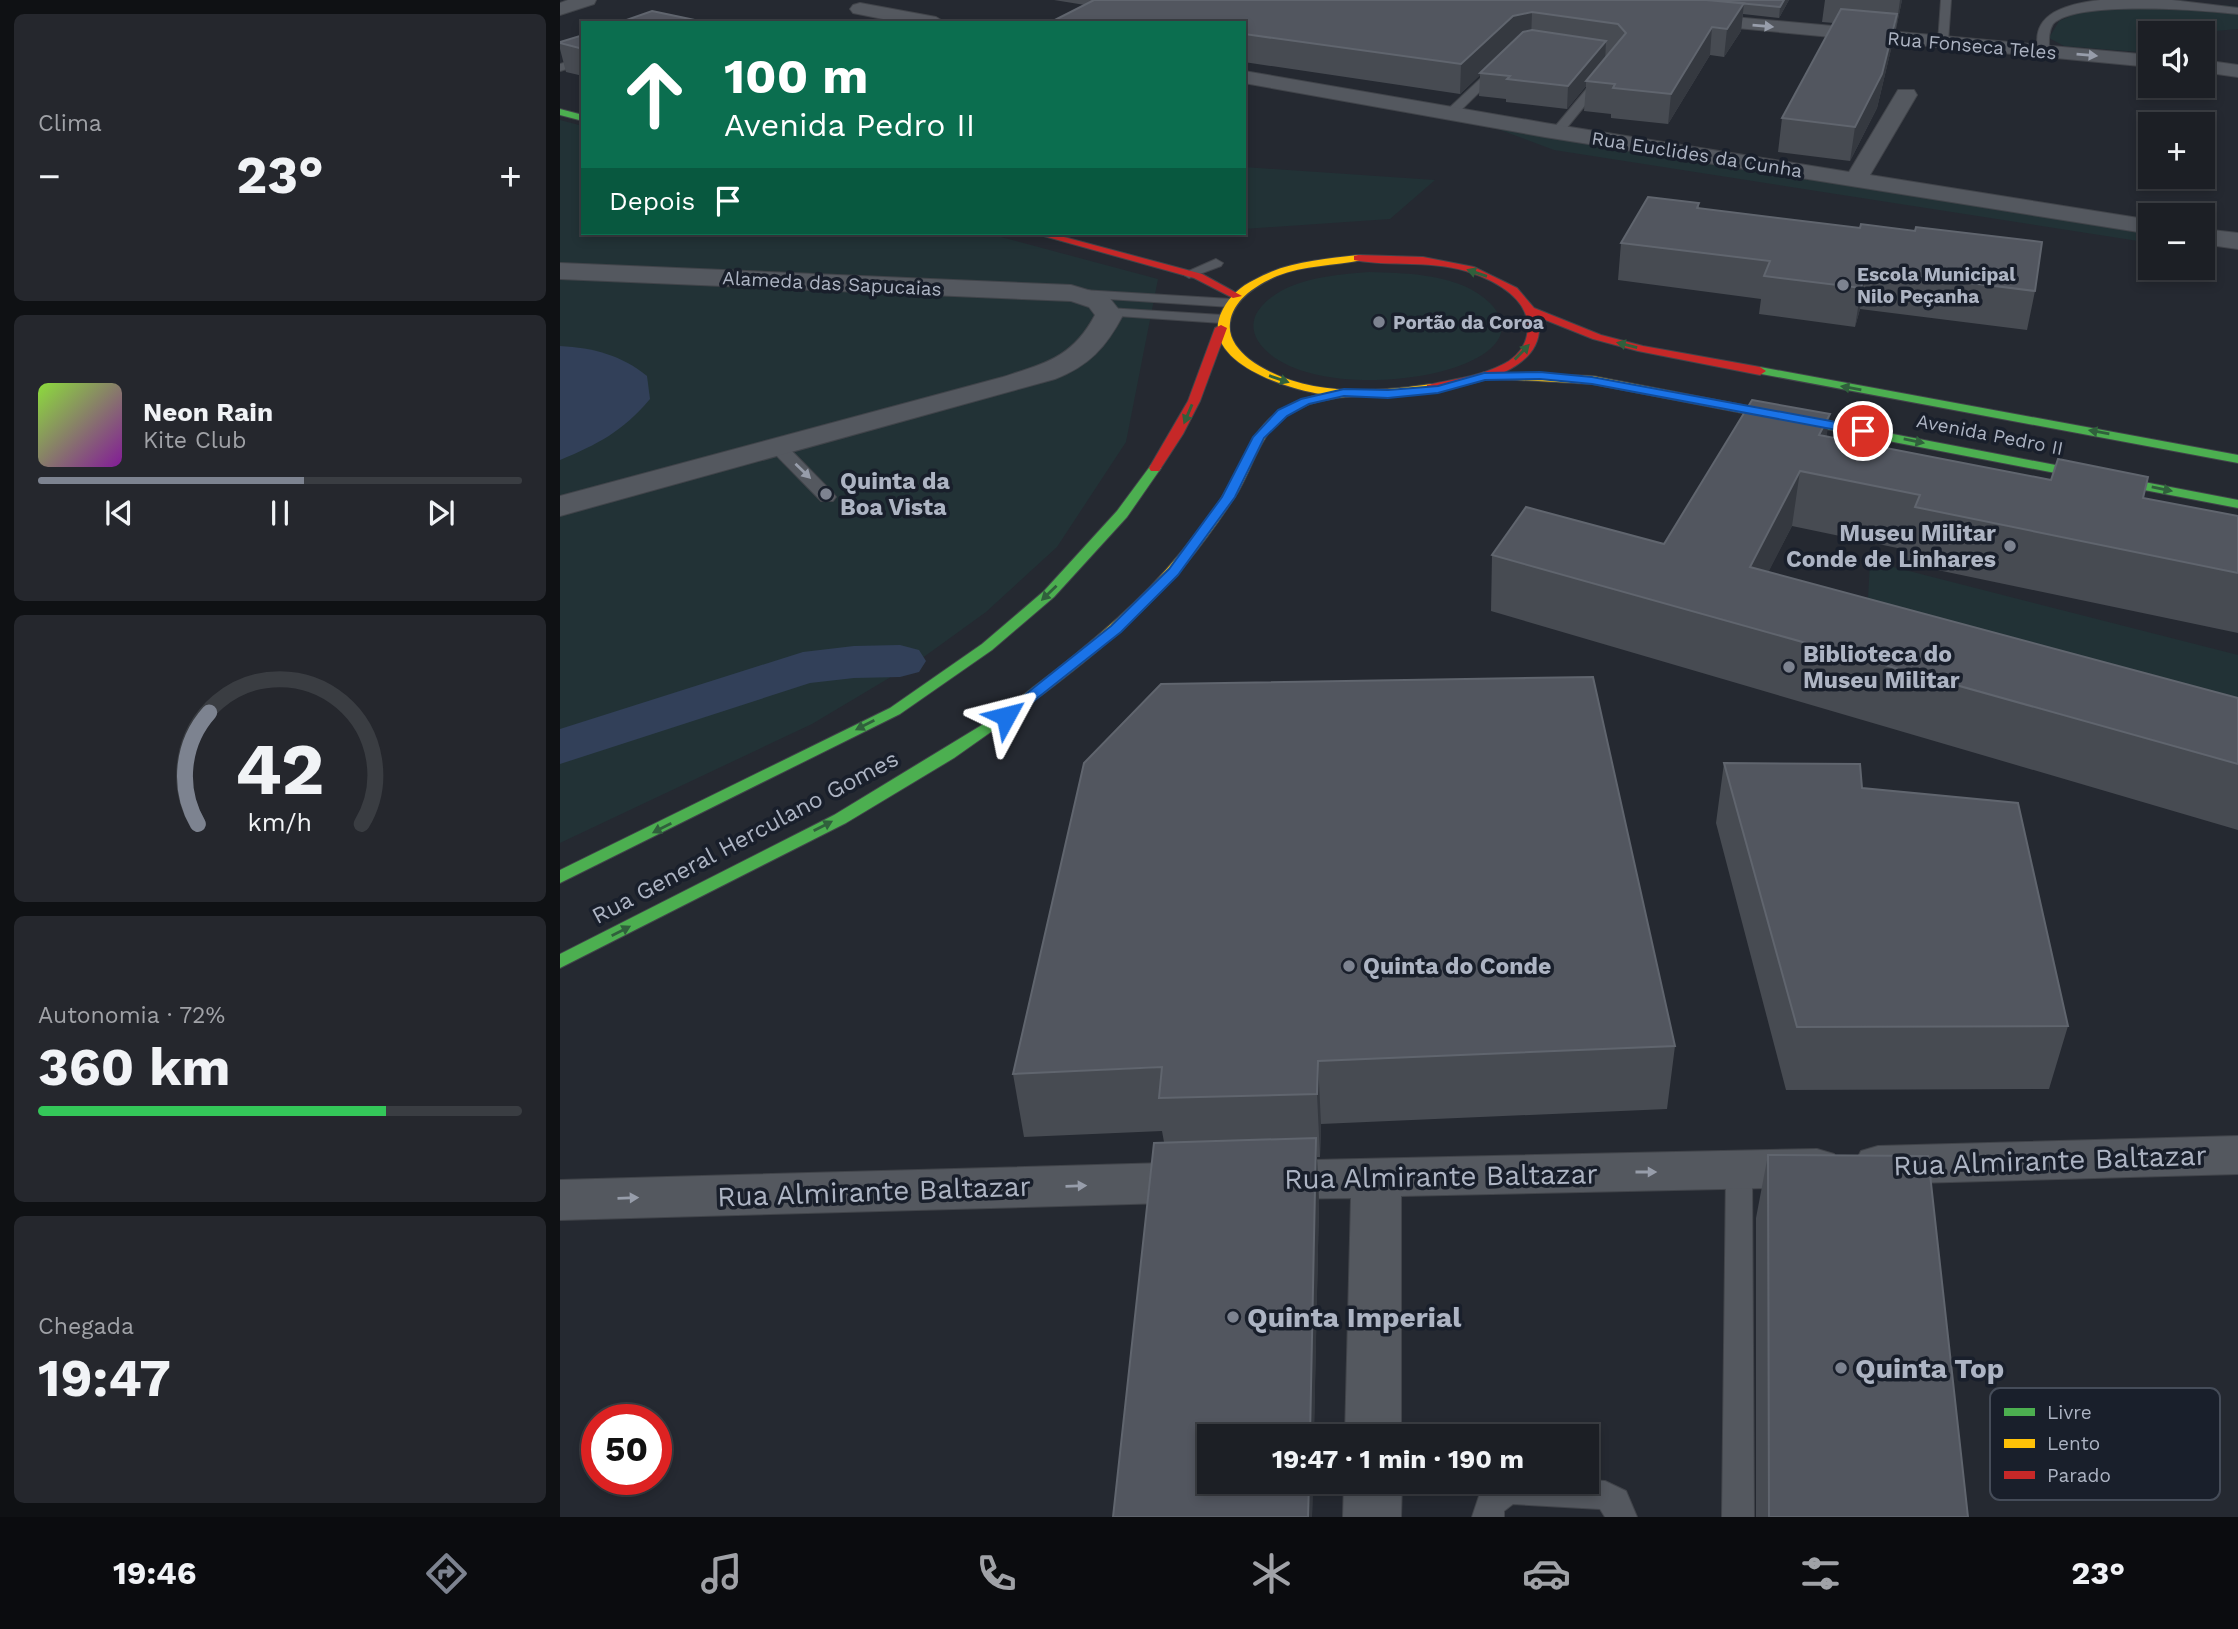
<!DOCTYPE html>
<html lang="pt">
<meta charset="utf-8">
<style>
:root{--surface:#1c1f25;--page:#25272d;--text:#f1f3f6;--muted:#a0a2a7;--line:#3a3d42;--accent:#7d8390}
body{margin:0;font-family:"Work Sans",sans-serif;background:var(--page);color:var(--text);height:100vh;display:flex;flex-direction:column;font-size:26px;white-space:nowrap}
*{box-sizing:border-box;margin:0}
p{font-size:23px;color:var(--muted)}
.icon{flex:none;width:38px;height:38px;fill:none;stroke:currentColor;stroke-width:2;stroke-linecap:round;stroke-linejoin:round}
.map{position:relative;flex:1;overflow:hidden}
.panel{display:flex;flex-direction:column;gap:14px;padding:14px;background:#0f1114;width:560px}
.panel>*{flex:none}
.hud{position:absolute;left:21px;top:21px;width:665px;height:214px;border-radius:0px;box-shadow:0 4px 10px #0003,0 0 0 2px var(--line);background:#0b6e4f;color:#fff;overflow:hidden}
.tools{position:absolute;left:1578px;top:21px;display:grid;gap:14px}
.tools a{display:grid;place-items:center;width:77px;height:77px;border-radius:0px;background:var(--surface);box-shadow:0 4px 10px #0003,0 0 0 2px var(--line);font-size:35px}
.speed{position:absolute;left:21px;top:1404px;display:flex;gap:14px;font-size:35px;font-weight:700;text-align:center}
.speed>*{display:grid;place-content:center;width:91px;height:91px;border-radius:50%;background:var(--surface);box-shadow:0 4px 10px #0003,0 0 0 2px var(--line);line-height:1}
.speed .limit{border:10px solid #d22;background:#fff;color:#111}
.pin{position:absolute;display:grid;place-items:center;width:60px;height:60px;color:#fff;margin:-30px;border:4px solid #fff;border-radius:50%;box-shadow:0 2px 7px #0007}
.me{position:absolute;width:77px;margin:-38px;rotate:52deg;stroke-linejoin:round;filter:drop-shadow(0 0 5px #0008)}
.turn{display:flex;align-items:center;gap:24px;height:147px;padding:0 28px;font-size:32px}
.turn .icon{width:91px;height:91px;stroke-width:2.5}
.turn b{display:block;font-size:49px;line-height:60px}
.then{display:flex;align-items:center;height:66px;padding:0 28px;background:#0003;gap:14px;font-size:26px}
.big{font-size:52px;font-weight:700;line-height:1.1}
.panel .tile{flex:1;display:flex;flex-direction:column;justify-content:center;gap:10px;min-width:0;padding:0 24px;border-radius:10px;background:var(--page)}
.panel .dial{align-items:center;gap:0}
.dial svg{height:182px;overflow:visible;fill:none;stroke:var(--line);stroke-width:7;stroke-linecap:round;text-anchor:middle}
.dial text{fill:var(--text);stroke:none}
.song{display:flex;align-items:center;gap:21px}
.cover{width:84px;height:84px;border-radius:10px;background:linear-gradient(135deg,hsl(90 70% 55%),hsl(290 70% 35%))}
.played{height:7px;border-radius:4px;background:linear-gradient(90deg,var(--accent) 55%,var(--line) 55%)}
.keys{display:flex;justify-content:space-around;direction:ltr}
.heat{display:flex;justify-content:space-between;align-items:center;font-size:38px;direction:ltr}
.charge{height:10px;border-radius:5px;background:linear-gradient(90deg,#34c759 72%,var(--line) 0)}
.trip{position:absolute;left:637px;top:1424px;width:402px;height:70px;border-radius:0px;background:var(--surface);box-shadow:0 4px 10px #0003,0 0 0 2px var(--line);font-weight:700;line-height:70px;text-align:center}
.dock{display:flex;height:112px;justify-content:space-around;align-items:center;background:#0b0c0f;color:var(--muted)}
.dock .icon{width:49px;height:49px}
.dock .on{color:var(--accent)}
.dock b{font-size:32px;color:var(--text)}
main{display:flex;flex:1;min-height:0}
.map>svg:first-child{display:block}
.green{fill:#223236}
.water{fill:#324059}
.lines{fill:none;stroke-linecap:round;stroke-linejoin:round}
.canal{fill:#324059;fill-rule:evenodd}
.lane-casing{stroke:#41444a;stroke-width:2}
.street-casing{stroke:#41444a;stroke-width:2}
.fast-casing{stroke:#41444a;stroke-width:2}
.slow-casing{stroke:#41444a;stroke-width:2}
.jam-casing{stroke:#41444a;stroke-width:2}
.lane{fill:#54585f;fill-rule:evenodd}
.street{fill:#54585f;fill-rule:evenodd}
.fast{fill:#4caf50;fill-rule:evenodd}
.slow{fill:#ffc107;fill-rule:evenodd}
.jam{fill:#c62828;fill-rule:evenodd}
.wall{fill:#474b52}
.shaded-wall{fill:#353940}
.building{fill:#52565f;stroke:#60656e;stroke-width:2}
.oneway{fill:#979daa}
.oneway2{fill:#30603c}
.route{fill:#1a73e8;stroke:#114b97;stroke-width:2}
.poi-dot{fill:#7d8390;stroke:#191f2b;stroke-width:2.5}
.labels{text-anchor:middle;stroke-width:7;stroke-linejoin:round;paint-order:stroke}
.far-street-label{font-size:19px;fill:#adb4c3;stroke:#191f2b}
.far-poi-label{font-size:19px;font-weight:bold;fill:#adb4c3;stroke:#191f2b;text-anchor:start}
.poi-label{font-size:23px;font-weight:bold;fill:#adb4c3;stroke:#191f2b;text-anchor:start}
.street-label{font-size:23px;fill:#adb4c3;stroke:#191f2b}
.near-street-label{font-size:28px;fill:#adb4c3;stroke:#191f2b}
.near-poi-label{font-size:28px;font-weight:bold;fill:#adb4c3;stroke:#191f2b;text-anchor:start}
.key{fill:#191f2b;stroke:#454c59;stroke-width:2}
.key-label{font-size:19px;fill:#adb4c3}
</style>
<main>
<section class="panel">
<div class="tile"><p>Clima</p>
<div class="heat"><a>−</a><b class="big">23°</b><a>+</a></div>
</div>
<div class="tile">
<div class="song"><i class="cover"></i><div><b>Neon Rain</b><p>Kite Club</p></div></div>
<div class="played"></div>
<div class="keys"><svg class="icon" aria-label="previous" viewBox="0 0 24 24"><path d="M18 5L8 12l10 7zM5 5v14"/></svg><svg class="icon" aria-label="pause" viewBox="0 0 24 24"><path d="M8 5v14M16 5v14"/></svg><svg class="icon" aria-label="next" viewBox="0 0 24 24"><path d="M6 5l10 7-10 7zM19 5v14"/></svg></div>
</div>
<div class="tile dial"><svg viewBox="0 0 100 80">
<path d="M14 69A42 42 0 1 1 86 69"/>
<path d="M14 69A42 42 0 0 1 19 20" stroke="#7d8390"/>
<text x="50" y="56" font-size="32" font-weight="700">42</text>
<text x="50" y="72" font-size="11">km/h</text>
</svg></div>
<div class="tile"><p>Autonomia · 72%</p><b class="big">360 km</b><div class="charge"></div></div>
<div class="tile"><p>Chegada</p><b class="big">19:47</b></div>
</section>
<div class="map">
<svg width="1678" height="1517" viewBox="0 0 1678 1517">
<rect width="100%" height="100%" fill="#252931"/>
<path class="green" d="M1658,5L1678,6V29L1633,33H1591V53L1504,46L1489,38L1499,21L1530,8Z
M897,114L1591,223V243L994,150Z
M0,120L23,126V233H426L598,279L566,442L497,547L426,612L361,659L252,724L0,843Z
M684,167L875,180L830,219L684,229Z
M809,272C848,273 901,274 930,303C999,375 745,414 698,341C691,330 692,317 701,307C726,278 774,275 809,272Z
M1310,561L1678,655V712L1308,599Z"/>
<path class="water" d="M0,346C34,348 61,355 87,376L90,399C62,432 38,444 0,460Z"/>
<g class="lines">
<path class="canal" d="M340,645L359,650L366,661L359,672L340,677L294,678L250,683L0,764V729L243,652L294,646Z"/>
<g class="lane-casing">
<path id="lane" d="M1381,0H1391L1388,42L1383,45L1378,42Z
M1540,0H1612L1678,8V14C1640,10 1516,0 1493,24C1488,32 1489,42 1489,51L1479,53C1468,12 1509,4 1540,0Z
M23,57V64L0,71V64Z
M936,64L946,66L895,116H887V110Z
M1039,74L1049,76L1001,135H993V129Z
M656,259L663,263L661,266L629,278L622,274Z
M522,290L671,299L678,303L671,307L517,297L515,294Z
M548,308L662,315L669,319L662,323L543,315L541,312L543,309Z
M218,442L224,443L273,493L276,497L273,501H261L212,451L210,447Z
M1179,1161L1188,1165L1192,1172L1194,1517H1162L1166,1172L1170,1165Z
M1027,1480L1045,1481L1066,1491L1077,1517H1045L1040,1509L953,1504L944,1511V1517H912L920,1493L932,1482H1027Z"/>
</g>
<g class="street-casing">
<path id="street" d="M8,0H36L34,4L0,15V3Z
M300,3L376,17L386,23H343L293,13L290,9L293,5Z
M1130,13L1591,55V67L1123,23L1120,19Z
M1643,60L1678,65V77L1643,72Z
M684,71L985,123L1289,172L1335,95L1338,90H1354L1357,95L1310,175L1591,220V234L985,137L684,83Z
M1643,229L1678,233V249L1643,244Z
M0,263L511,285L548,296L563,315C546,347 529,366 495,379L0,516V496L443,377C486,363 513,357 535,315L529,307L511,301L0,279Z
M1678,1136V1174L1318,1184L1301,1179L1294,1165L1301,1151L1318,1146Z
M1257,1149L1274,1154L1282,1168L1274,1182L1257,1187L841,1196V1437H785L791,1198L705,1199L688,1194L680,1180L688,1166L705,1161Z
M642,1162L659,1168L667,1182L659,1196L642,1202L0,1220V1180Z
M784,1482H842L841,1517H783Z"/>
</g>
<g class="fast-casing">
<path id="fast" d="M0,109L23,115V121L0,115Z
M1200,367L1678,455V463L1196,373L1194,371Z
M1244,417L1678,500V508L1240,424V418Z
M595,464L601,468L567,517L494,597L432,650L340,714L0,883V870L330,708L422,644L484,591L557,511L591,465Z
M440,714L445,716L448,719L445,722L394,758L286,823L0,968V954L274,815Z"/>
</g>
<g class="slow-casing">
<path id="slow" d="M798,255L802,256V260C774,266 744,265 717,276C697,285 673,299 670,323C668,338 678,350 689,359C740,397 811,393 871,384L877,388L875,391C828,401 773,387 730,413C701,430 694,465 678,492C662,517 644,542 625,565C573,626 510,675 445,722H435L432,719L435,716C489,676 543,635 590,587C616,560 639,531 660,500C694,447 691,411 761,394C726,389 635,360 663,309C670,296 681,286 694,280C725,262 763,259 798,255Z
M924,372L1033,376L1244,417L1250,421L1244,425L1033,384L920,378L918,376Z"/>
</g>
<g class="jam-casing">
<path id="jam" d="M473,233H489L642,274L682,296L673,298L634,278Z
M798,255L863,257L914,267L957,288L974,308L1041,335L1083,346L1200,367L1206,371L1200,375L1078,351L1033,339L978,317C988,363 933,379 900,386C889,388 877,392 867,391V385C895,379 924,376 949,361C958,355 965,346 967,335C974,300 935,280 906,271C868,260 832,267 794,260V256Z
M661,325L667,328L640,401L623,434L599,471H591L589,468L628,401L655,328Z"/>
</g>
<use href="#lane" class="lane"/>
<use href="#street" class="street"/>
<use href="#fast" class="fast"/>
<use href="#slow" class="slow"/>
<use href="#jam" class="jam"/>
</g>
<path class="wall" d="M494,0H1229L1219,18L1183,14L1181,31L1164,57L1150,55L1108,124L1051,118V114L1024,111L1026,86L1007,109L946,102V99L919,96L920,75L900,94L684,62V23L525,5Z
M1265,0H1342L1336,29L1334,28L1332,45L1317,108L1290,161L1218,152L1222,118L1274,23L1262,22Z
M23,35V76L6,72L0,49V42Z
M1139,203V209L1475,291L1467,330L1300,309L1295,327L1199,314L1201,299L1058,280L1061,243Z
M1270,414L1266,437L1678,516V633L1344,563L1347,550L1232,526L1208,572L1678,698V830L931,611L932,555L1104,544Z
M1164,763L1302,788L1508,1026L1489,1089L1226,1090L1156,823Z
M1115,1046L1107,1109L761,1124L760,1157H757L759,1202L752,1517H553L604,1142L602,1131L464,1137L453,1074Z
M1208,1155L1408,1517H1196V1218Z"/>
<path class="shaded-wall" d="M1224,0H1229L1219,18L1220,7Z
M1340,0H1342L1336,29Z
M1184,3L1181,31L1164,57L1167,29Z
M972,12L971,40L920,73V75L900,94L901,64L953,16Z
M1337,14L1332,45L1317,108L1290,161L1295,127Z
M1152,27L1150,55L1108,124L1111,94Z
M1046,41L1045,63L1026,81V86L1007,109L1008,86Z
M1306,270L1300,309L1295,327L1301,288Z
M1270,414L1262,467L1259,435Z
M1240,471L1232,526L1182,624L1190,567Z
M758,1061L761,1124L760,1157L757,1094Z
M756,1138L759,1202L754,1437H750Z
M749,1482H753L752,1517H748Z"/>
<path class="building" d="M534,0H1146L1184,3L1167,29L1152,27L1111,94L1053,88L1055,84L1026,81L1066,33L1058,24L972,12L953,16L901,64L684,34V23H489Z
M1147,0H1224L1220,7Z
M1281,9L1337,14L1322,74L1295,127L1222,118Z
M92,11L149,23H58Z
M972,30L1046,41L1008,86L947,79L950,76L920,73L963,32Z
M23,35V49L0,43V42Z
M1088,197L1139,203L1137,208L1300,228L1301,224L1355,231L1356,227L1482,242L1475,291L1306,270L1301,288L1204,276L1210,261L1061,243Z
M1192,400L1270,414L1259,435L1491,480L1498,459L1588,477L1583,498L1678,516V573L1355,507L1360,495L1240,471L1190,567L1678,698V764L932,555L966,507L1104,544Z
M1033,677L1115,1046L758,1061L757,1094L599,1098L602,1067L453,1074L524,763L601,684Z
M1164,763L1300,764L1302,788L1458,803L1508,1026L1237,1027Z
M756,1138L750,1437H649V1482H749L748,1517H553L594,1143Z
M1208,1155L1368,1156L1408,1517H1209Z"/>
<defs><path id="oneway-solid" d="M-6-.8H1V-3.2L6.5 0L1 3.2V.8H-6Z" transform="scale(1.75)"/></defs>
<g class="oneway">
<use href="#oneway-solid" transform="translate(1203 26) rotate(5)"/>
<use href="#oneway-solid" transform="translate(1527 55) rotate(5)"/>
<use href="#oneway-solid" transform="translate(243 471) rotate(44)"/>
<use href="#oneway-solid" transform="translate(1086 1172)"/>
<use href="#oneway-solid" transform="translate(516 1186) rotate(-2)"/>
<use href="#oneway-solid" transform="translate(68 1198) rotate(-2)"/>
</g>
<g class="oneway2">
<use href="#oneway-solid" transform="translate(917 273) rotate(-161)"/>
<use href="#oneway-solid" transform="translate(1067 345) rotate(-166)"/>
<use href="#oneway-solid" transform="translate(962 352) rotate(-46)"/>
<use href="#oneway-solid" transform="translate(719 379) rotate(19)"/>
<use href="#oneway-solid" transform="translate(1291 388) rotate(-170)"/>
<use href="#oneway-solid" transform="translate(628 414) rotate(113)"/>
<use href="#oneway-solid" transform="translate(1539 432) rotate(-170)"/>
<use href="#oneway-solid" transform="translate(1354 441) rotate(11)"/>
<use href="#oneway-solid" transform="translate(1602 489) rotate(11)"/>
<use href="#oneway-solid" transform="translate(489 593) rotate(136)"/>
<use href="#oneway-solid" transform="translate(305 725) rotate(153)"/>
<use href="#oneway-solid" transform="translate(263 826) rotate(-27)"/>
<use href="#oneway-solid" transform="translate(102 828) rotate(153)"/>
<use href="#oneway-solid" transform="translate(61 931) rotate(-27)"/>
</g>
<path class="route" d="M980,372L1032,377L1303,427L1310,431L1303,435L1032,384L980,379L925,380L878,393L828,398L784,396L749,404L727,416L704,438L675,497L618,575L561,632L451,719L446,720L438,716L551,626L609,569L662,497L693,437L718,410L741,399L784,389L828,390L878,386L924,373Z"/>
<g class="poi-dot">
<circle cx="1283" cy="285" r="7"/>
<circle cx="819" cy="322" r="7"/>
<circle cx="266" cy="494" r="7"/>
<circle cx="1450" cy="546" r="7"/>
<circle cx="1229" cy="667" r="7"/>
<circle cx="789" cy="966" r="7"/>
<circle cx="673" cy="1317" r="7"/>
<circle cx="1281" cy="1368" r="7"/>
</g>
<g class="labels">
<g class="far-street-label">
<text transform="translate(1412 45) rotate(5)" y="7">Rua Fonseca Teles</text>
<text transform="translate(1137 154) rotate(9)" y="7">Rua Euclides da Cunha</text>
<text transform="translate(272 283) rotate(3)" y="7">Alameda das Sapucaias</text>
<text transform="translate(1430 434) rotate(11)" y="7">Avenida Pedro II</text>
</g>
<g class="far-poi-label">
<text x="1297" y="281">Escola Municipal<tspan x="1297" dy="22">Nilo Peçanha</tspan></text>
<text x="833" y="329">Portão da Coroa</text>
</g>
<g class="poi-label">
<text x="280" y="489">Quinta da<tspan x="280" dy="26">Boa Vista</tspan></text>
<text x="1436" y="541" text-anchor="end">Museu Militar<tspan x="1436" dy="26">Conde de Linhares</tspan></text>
<text x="1243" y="662">Biblioteca do<tspan x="1243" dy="26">Museu Militar</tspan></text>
<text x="803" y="974">Quinta do Conde</text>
</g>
<g class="street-label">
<text transform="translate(185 837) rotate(-28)" y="8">Rua General Herculano Gomes</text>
</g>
<g class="near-street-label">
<text transform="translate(1490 1160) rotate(-2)" y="10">Rua Almirante Baltazar</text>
<text transform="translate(881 1176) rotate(-1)" y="10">Rua Almirante Baltazar</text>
<text transform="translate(314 1191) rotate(-2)" y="10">Rua Almirante Baltazar</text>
</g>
<g class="near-poi-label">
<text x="687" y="1327">Quinta Imperial</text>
<text x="1295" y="1378">Quinta Top</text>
</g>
</g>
<rect x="1430" y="1388" width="230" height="112" rx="10" class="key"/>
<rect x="1444" y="1408" width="31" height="8" fill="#4caf50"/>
<rect x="1444" y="1439" width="31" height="9" fill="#ffc107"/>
<rect x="1444" y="1471" width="31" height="8" fill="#c62828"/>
<g class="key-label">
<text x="1487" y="1419">Livre</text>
<text x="1487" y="1450">Lento</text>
<text x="1487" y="1482">Parado</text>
</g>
</svg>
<div class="tools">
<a><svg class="icon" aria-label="sound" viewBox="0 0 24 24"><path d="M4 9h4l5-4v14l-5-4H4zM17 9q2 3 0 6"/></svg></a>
<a>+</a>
<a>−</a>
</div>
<div class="speed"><div class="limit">50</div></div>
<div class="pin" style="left:1303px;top:431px;background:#d93025"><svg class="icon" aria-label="arrive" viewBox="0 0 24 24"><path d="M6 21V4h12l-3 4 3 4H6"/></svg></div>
<svg class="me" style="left:446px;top:716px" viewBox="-20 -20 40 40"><path d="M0-17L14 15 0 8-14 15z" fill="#1a73e8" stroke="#fff" stroke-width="4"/></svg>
<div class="trip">19:47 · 1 min · 190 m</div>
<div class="hud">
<div class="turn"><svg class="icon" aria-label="ahead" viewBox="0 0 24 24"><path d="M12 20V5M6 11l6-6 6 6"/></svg><div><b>100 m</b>Avenida Pedro II</div></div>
<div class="then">Depois<svg class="icon" aria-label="arrive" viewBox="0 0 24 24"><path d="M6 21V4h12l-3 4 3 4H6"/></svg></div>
</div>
</div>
</main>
<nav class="dock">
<b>19:46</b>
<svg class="icon on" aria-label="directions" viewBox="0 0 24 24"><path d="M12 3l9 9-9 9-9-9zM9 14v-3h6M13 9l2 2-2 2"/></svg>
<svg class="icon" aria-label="music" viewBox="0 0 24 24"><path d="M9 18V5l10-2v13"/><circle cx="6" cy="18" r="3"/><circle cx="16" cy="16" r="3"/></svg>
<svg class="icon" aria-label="phone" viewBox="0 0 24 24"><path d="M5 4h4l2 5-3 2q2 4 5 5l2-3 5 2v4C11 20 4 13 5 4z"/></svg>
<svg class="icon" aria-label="climate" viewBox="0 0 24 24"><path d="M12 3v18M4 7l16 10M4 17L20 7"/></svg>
<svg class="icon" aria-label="car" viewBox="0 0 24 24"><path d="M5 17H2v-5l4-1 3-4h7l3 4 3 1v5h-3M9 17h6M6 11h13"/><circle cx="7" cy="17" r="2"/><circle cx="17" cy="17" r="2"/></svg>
<svg class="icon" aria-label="filters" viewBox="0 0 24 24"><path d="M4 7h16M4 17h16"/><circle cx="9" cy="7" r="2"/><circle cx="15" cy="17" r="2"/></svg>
<b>23°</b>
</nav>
